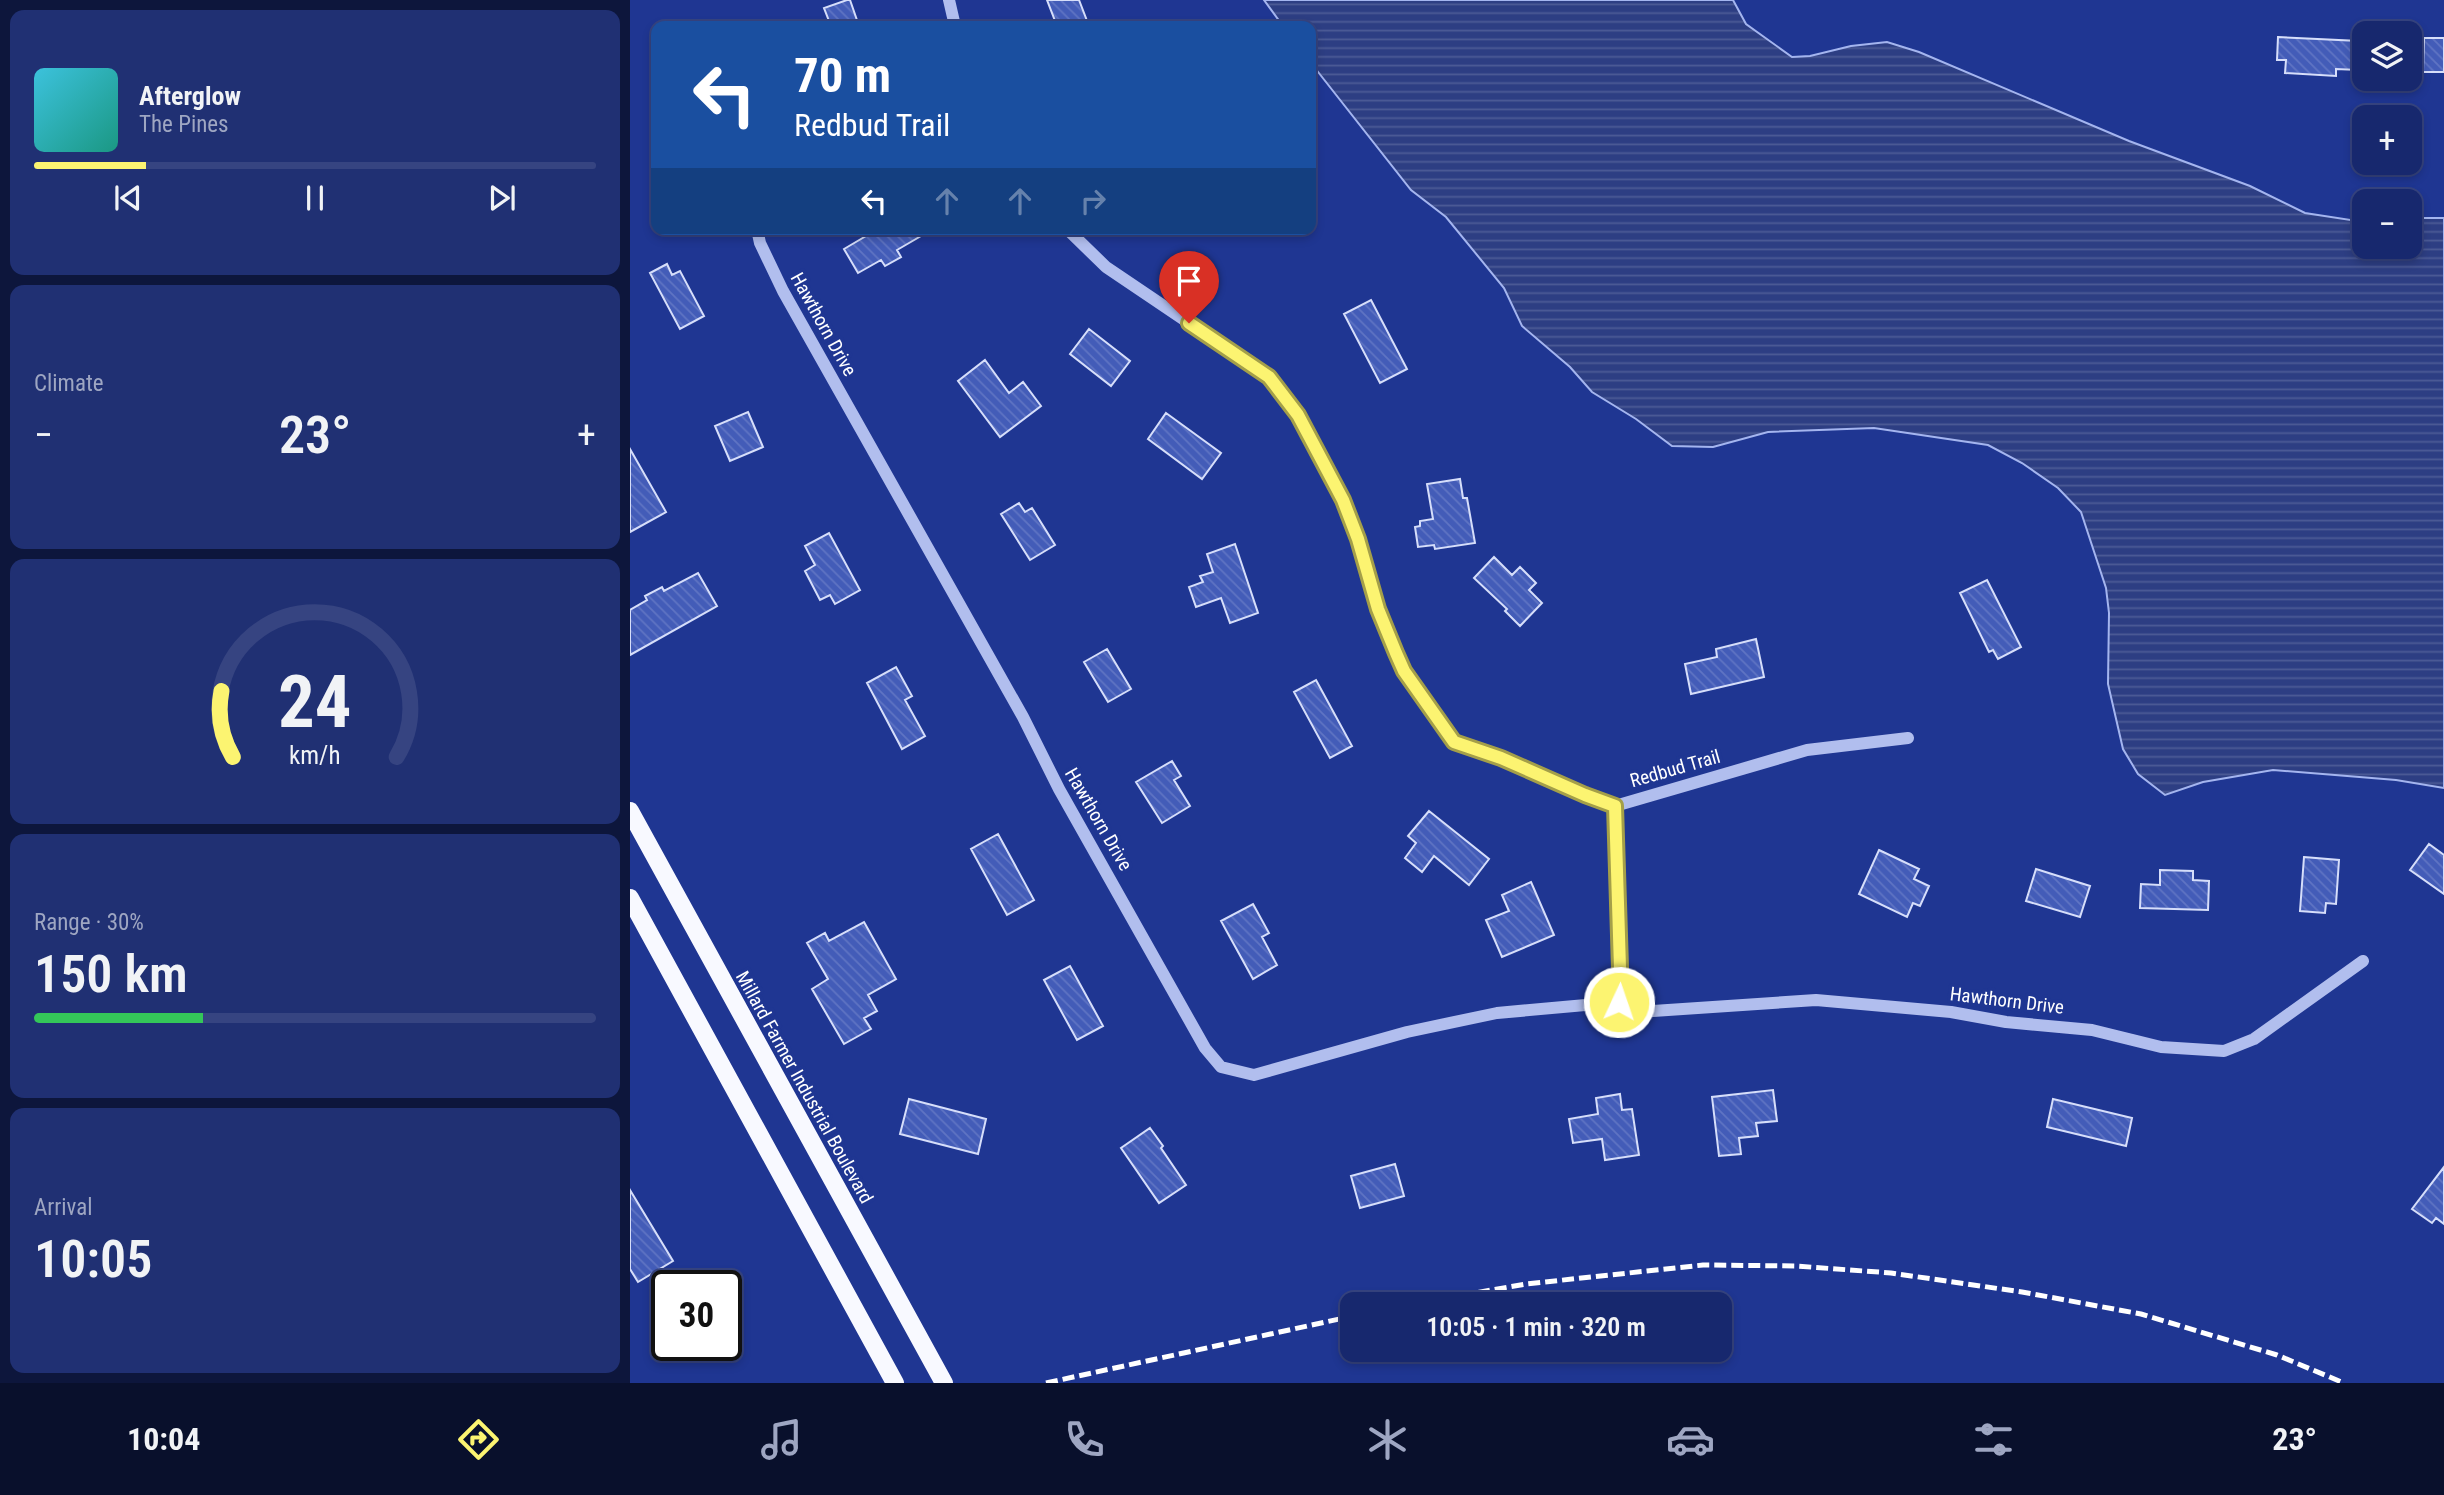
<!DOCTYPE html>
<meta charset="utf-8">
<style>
:root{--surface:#17286e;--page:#203073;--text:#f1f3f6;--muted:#9ea6c2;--line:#364481;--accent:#fcf471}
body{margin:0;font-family:"Roboto Condensed",sans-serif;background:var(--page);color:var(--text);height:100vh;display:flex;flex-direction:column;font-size:26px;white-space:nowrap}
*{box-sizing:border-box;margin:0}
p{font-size:23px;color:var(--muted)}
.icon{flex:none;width:38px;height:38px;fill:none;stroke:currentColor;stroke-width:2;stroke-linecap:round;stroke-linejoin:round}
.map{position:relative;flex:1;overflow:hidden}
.panel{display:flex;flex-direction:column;gap:10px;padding:10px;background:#0d163c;width:630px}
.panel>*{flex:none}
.top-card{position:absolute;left:21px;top:21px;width:665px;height:214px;border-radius:14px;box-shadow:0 4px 10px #0003,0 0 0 2px var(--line);background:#1a4fa0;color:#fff;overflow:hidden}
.controls{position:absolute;left:1722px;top:21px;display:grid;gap:14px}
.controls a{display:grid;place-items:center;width:70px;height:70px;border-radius:14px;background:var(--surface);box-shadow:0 4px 10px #0003,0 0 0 2px var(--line);font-size:35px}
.speed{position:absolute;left:21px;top:1270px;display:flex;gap:14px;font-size:35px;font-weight:700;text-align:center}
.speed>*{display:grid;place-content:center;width:91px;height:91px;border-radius:50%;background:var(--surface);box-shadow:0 4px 10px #0003,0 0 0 2px var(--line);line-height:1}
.speed .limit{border:4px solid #111;border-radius:10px;background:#fff;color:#111}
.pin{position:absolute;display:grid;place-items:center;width:60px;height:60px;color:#fff;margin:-72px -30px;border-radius:50% 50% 50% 0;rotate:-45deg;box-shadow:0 0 7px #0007}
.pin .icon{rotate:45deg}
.me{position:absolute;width:77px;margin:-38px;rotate:3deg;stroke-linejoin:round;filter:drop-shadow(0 0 5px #0008)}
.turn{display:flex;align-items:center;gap:24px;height:147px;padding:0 28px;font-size:32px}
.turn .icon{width:91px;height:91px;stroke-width:2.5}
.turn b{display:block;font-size:49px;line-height:60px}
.lanes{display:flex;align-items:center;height:66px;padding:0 28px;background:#0003;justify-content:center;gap:35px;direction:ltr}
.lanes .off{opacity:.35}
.big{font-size:52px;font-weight:600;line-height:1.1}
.panel .tile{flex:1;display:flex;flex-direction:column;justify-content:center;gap:10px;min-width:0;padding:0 24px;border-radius:14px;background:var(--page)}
.panel .dial{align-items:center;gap:0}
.dial svg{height:182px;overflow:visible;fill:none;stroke:var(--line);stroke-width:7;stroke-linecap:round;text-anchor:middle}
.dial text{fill:var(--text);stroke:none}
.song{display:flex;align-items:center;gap:21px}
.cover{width:84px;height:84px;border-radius:10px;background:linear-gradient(135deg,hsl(190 70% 55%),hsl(170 70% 35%))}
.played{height:7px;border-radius:4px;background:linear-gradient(90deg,var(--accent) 20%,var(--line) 20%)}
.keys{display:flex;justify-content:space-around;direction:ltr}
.heat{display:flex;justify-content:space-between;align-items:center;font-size:38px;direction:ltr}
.charge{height:10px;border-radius:5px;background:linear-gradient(90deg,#34c759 30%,var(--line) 0)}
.trip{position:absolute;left:710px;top:1292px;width:392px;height:70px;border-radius:14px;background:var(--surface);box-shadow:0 4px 10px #0003,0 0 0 2px var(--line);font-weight:600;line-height:70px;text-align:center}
.dock{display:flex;height:112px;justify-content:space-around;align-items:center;background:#09102c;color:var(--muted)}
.dock .icon{width:49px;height:49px}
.dock .current{color:var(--accent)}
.dock b{font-size:32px;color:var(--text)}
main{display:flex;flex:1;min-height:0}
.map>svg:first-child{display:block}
.water{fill:url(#water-rules);stroke:#a4b5ef;stroke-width:2}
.building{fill:url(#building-back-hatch);stroke:#d6defa;stroke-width:2}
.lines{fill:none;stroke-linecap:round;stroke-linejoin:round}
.minor{stroke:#b1beee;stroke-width:12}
.major{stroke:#f8f9ff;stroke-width:18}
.rail{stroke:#fff;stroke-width:5;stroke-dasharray:12 5;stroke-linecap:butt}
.route-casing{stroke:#a49f49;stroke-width:18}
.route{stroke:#fcf471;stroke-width:12}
.labels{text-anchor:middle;stroke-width:7;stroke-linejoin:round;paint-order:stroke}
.street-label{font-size:19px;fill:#fff;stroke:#1f3692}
</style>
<main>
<section class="panel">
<div class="tile">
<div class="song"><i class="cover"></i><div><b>Afterglow</b><p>The Pines</p></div></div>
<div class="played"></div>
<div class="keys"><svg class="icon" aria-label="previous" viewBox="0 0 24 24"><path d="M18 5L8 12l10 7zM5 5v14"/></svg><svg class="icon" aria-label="pause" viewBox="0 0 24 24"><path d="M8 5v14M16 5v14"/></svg><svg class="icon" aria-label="next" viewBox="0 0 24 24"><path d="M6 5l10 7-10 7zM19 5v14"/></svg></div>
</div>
<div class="tile"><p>Climate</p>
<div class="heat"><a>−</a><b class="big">23°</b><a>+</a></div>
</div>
<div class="tile dial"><svg viewBox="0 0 100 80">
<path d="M14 69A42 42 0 1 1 86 69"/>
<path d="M14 69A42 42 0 0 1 9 40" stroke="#fcf471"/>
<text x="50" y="56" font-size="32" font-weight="700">24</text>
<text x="50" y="72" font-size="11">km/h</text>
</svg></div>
<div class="tile"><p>Range · 30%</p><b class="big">150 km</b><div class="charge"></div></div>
<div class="tile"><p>Arrival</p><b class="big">10:05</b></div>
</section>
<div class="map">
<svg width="1814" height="1383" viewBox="0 0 1814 1383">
<defs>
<pattern id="water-rules" width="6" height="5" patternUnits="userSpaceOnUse" patternTransform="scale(1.75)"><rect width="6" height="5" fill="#2d3e83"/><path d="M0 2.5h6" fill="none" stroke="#4c5b96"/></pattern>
<pattern id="building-back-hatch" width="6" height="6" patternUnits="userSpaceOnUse" patternTransform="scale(1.75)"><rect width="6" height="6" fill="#435cb8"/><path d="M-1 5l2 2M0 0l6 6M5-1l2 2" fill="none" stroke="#5f74c3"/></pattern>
</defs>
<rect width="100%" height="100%" fill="#1f3692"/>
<path class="water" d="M634,0H1103L1116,24L1162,57L1180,56L1221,46L1257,42L1289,52L1499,141L1620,186L1675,213L1734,222V247H1780V218H1814V788L1766,780L1643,770L1573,782L1535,795L1508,774L1493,749L1478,684L1479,613L1476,588L1451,512L1428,488L1392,463L1358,445L1244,428L1138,432L1083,447L1042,446L1006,419L962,392L940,367L892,326L874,288L816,217L781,190L681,63V26H653Z"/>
<path class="building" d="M217,0H220L229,26H201L194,8Z
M417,0H449L459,26H427Z
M1648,37L1729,41L1728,70L1706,69V76L1655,73L1656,60H1647Z
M1794,38H1814V72H1793Z
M248,229H303L267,250L271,257L255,266L251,260L228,273L214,249Z
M37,264L42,275L50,271L74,316L50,329L20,273Z
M741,300L777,369L750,383L714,314Z
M459,329L500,361L481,386L440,354Z
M355,360L379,393L393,382L411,406L370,437L328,381Z
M118,412L133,447L100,461L85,426Z
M536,413L591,453L572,479L518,439Z
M0,449L36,512L0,532Z
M830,479L833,498H837L845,543L805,549L804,545L788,547L785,527L790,526V521L803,519L797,484Z
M389,503L395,512L402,508L425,545L400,560L371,514Z
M199,533L230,590L205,604L200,595L190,600L175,571L185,565L175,546Z
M605,544L628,613L600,623L591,598L566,607L559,587L573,582L570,576L583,572L577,554Z
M864,557L882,575L890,567L906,583L899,590L912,603L890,626L875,611L877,609L844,578Z
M68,573L87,606L0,655V610L17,600L15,596L32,587L34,591Z
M1357,580L1391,647L1368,659L1363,650L1359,652L1330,593Z
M1126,639L1134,677L1061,694L1055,664L1087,657L1086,649Z
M477,649L501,689L478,702L454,662Z
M266,667L282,696L275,700L295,736L272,749L237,683Z
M686,680L722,746L700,758L664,692Z
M542,761L551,776L544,780L560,806L532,823L506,782Z
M799,811L859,859L839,885L804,856L792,872L775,858L786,843L778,836Z
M368,834L404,900L377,915L341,849Z
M1799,844L1814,855V894L1780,870Z
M1249,850L1289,869L1284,879L1299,886L1290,906L1283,903L1277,917L1229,894Z
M1674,857L1709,860L1706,904L1696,903L1695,913L1670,911Z
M1406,869L1460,886L1450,917L1396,901Z
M1530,870L1563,871V880L1579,881L1578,910L1510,908L1511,884L1530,885Z
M901,882L924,935L872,957L856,920L879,911L872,895Z
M623,904L639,933L632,937L647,965L623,979L591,921Z
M234,922L266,979L238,995L247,1011L234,1018L241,1029L214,1044L182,989L198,979L177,943L195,933L199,941Z
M440,966L473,1026L447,1040L414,980Z
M1143,1090L1147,1121L1126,1123L1128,1136L1109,1138L1111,1154L1089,1156L1082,1097Z
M990,1094L992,1110L1002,1109L1009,1155L975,1160L972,1139L943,1143L939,1119L968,1114L966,1098Z
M279,1099L356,1119L348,1154L270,1134Z
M1423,1099L1502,1118L1496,1146L1417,1127Z
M520,1128L533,1146L531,1148L556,1185L529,1203L491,1148Z
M765,1164L774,1196L730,1208L721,1176Z
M1814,1167V1224L1806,1218L1802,1223L1782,1209Z
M0,1190L43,1261L8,1282L0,1269Z"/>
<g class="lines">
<path class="minor" d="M319,0L325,26
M127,229L130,243L153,291L393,717L429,789L575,1048L591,1067L624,1075L777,1032L867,1013L989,1002L1023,1011L1186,1000L1321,1012L1376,1022L1462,1030L1531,1047L1594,1051L1624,1039L1733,961
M437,229L476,267L639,377L668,415L713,500L728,539L748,609L774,671L824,742L871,758L955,795L985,806L1177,750L1278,738
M985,806L990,968L989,1002"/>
<path class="major" d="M0,811L314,1383
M0,898L265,1383"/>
<path class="rail" d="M781,1304L896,1284L1073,1265L1166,1266L1261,1273L1392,1292L1511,1314L1647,1355L1714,1383
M416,1383L723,1316"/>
</g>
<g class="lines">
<g class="route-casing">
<path id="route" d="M559,323L639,377L668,415L713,500L728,539L748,609L766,653L774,671L824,742L871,758L955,795L985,806L990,968L989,1002"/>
</g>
<use href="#route" class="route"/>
</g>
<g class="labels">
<g class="street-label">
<text transform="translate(194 324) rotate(61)" y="7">Hawthorn Drive</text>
<text transform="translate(1045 768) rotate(-16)" y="7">Redbud Trail</text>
<text transform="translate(469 819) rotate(60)" y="7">Hawthorn Drive</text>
<text transform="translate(1377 1000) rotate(7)" y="7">Hawthorn Drive</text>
<text transform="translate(175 1087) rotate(61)" y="7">Millard Farmer Industrial Boulevard</text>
</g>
</g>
</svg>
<div class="controls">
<a><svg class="icon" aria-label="layers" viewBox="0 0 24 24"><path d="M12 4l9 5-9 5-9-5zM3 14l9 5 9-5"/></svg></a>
<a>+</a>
<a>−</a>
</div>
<div class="speed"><div class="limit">30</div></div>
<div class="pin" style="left:559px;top:323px;background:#d93025"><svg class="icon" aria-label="arrive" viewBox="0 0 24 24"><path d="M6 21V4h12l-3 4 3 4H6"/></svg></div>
<svg class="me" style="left:989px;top:1002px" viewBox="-20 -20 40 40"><circle r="17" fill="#fcf471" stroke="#fff" stroke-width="3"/><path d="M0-11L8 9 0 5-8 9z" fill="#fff"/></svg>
<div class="trip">10:05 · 1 min · 320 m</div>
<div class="top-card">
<div class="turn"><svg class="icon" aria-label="left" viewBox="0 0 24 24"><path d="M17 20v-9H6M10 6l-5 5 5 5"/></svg><div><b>70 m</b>Redbud Trail</div></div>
<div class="lanes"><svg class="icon" aria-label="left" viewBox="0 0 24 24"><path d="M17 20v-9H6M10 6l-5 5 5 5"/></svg><svg class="icon off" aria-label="ahead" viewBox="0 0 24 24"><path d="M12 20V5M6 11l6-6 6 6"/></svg><svg class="icon off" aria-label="ahead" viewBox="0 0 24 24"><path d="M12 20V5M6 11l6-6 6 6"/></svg><svg class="icon off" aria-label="right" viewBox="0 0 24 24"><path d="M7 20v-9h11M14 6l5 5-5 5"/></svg></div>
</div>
</div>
</main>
<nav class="dock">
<b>10:04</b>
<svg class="icon current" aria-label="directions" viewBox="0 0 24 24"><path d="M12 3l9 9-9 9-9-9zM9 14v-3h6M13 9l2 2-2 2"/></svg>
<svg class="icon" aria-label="music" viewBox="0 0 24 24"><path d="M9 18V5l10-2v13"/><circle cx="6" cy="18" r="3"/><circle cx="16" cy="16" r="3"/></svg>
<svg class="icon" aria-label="phone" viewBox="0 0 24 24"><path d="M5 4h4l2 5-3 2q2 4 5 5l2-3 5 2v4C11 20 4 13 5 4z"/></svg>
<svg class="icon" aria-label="climate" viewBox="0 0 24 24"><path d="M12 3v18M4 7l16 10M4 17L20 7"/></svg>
<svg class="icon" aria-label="car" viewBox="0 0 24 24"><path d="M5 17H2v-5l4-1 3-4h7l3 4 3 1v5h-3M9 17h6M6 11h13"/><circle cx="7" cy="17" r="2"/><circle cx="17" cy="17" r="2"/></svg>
<svg class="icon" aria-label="filters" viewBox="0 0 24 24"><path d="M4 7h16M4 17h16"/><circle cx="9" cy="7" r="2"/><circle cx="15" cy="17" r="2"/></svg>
<b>23°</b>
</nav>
